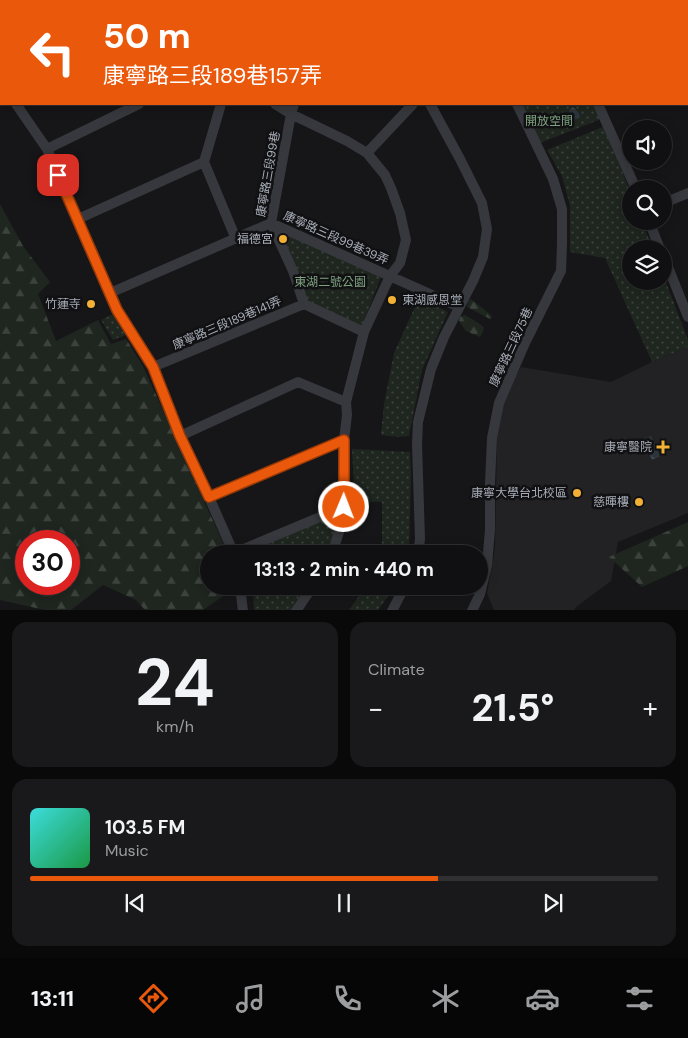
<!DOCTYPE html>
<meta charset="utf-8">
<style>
:root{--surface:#101012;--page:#19191b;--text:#f1f3f6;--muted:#9c9d9f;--line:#303032;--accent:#ea580c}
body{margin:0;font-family:"DM Sans","Noto Sans TC",sans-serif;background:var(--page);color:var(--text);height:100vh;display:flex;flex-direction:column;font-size:19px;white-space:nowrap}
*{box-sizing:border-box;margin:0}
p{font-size:16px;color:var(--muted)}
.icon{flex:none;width:28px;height:28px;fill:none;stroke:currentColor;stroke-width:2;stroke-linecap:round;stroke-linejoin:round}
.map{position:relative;height:610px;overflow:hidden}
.drawer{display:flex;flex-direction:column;gap:12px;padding:12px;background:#09090a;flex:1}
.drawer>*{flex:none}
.banner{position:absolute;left:0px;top:0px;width:689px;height:105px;box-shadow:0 2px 12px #0003,0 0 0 1px var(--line);background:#ea580c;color:#fff;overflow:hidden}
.buttons{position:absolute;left:622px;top:120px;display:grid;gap:10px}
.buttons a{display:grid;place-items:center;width:50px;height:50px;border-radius:50%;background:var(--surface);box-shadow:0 2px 12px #0003,0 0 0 1px var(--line);font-size:25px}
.speed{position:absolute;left:15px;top:530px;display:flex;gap:10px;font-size:25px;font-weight:700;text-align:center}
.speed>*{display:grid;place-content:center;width:65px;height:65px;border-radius:50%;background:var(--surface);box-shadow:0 2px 12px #0003,0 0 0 1px var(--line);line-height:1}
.speed .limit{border:8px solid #d22;background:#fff;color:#111}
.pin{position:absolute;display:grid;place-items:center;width:42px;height:42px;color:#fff;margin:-21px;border-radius:10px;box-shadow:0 2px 8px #0006}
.me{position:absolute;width:55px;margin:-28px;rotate:1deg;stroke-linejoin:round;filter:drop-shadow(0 0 4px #0008)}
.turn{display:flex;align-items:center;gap:18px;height:105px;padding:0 20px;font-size:22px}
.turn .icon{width:65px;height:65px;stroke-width:2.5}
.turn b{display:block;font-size:35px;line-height:42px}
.big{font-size:38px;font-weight:700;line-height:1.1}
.drawer .card{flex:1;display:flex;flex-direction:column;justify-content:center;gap:8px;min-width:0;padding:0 18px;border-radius:15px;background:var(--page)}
.drawer .dial{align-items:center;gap:0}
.dial b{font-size:65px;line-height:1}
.song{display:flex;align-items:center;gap:15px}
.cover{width:60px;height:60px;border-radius:8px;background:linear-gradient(135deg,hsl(180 70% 55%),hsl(140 70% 35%))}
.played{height:5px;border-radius:2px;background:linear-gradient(90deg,var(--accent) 65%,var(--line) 65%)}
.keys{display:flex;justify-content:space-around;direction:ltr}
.heat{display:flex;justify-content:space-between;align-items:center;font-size:28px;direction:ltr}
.drawer .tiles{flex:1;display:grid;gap:12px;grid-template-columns:1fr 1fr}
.card:last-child{grid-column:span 2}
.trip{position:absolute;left:200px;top:545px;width:288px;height:50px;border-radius:25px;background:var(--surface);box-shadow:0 2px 12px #0003,0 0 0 1px var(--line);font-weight:700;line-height:50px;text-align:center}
.tab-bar{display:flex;height:80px;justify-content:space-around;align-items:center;background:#060607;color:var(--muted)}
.tab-bar .icon{width:35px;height:35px}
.tab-bar .current{color:var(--accent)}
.tab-bar b{font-size:22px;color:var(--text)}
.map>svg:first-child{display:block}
.built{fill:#222225}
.forest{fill:url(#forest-firs);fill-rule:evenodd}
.park{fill:url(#park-dots)}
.water{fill:url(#water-waves)}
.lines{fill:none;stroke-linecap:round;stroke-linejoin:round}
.minor{stroke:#37383d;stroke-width:10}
.route-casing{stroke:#983908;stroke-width:12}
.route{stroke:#ea580c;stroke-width:9}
.poi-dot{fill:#f2b134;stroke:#111113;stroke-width:2}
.labels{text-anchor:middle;stroke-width:5;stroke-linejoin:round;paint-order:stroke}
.park-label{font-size:12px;fill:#7fa381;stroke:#111113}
.street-label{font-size:12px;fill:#a8adb8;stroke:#111113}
.poi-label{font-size:12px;fill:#a8adb8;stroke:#111113;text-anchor:end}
</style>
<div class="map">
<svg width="688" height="611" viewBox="0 0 688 611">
<defs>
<pattern id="forest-firs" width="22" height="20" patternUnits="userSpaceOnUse" patternTransform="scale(1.25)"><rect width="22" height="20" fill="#1e261f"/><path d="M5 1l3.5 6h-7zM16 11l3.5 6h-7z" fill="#3c433d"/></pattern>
<pattern id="park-dots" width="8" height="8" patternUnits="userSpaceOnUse" patternTransform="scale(1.25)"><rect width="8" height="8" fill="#1e261f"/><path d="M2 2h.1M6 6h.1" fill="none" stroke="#3c433d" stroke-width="1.8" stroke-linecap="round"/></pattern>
<pattern id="water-waves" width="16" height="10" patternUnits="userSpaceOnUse" patternTransform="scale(1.25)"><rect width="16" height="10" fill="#2c353c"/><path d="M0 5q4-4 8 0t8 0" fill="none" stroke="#485056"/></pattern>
</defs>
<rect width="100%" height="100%" fill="#161618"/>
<path class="built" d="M54,0H244V1H53Z
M688,347V513L618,542L611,581L576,607L574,610H494L487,593L495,548L497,438L501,412L506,392L521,367L611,382L652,362Z"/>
<path class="forest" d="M0,204L23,246L50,282L38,294L56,341L98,320L111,344L126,339L143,366L228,554H209V586H232V590L203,610H145L136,600L103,585L71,610H45L0,600ZM26,541H69V584H26Z
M471,299L491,315L492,317L490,319L467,307L468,301Z
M465,315L480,324L484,328L483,332L480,337L466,331L459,321L460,317Z
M688,522V566L642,587L609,557Z"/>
<path class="park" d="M487,0H571V1H487Z
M522,104H594L601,119L540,143Z
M605,126L631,194V221H642L653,249H631V281H664V277L688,340V347L652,362L605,258L570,252V206L562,176L547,150Z
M277,229L381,277L362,326L307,301Z
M419,298L448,312L422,370L409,436L398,437L381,435L384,404L394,353Z
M113,314L126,335L113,340L101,320Z
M352,449L410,452L411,472L409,554H379L382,544V502L355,501Z
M336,514L341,517L335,554H243Z
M252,586H314L295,611L254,610L253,591Z
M366,586H395L378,610H349Z"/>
<path class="water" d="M573,107L579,113L580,117L551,129L550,125L552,120H557L562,117L568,115L570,109Z
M651,436L660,456L652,460L643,439Z"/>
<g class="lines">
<path class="minor" d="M0,0L3,1
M363,0L364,1
M481,0V1
M40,1V0
M252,1L253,0
M328,1V0
M577,1V0
M0,88H1
M16,104L47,149L117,310L153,367L180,436L209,497L234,554
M275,104L291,114L347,141L367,153L385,175L391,188L400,213L406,240L400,263L390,276L364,332L346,402L347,415L344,440V516L332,554
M294,104L291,114L271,223L293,271L304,304
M598,104L636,189
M47,149L139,104
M367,153L413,104
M204,162L236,239
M204,162L221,104
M664,203L688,193
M78,219L204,162
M649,221L660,249
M271,223L459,307
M664,257L688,317
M110,293L271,223
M153,367L304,304L364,332
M180,436L298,382L346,402
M209,497L344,440
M234,553L344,507
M418,554L420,539L417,444L418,422L431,369L444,337L473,281L483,257L487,229L482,203L460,159L430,104
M240,586L243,611
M296,611L313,586
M392,611L405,586
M472,611L480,594L487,565L490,530V483L492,438L499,403L525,343L561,271L562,244V209L553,179L517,104"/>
</g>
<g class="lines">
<g class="route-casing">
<path id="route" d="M58,175L117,310L153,367L180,436L209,497L344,440V507"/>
</g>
<use href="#route" class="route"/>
</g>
<g class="poi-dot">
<circle cx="283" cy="239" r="5"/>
<circle cx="392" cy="300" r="5"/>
<circle cx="91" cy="304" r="5"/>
<path d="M660.5 439.5h5v5h5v5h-5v5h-5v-5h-5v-5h5z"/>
<circle cx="577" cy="493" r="5"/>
<circle cx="639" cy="502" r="5"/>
</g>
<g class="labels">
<g class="park-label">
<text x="549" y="125">開放空間</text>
<text x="330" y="286">東湖二號公園</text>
</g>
<g class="street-label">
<text transform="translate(268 174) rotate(-80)" y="4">康寧路三段99巷</text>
<text transform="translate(336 238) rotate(24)" y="4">康寧路三段99巷39弄</text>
<text transform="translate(227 323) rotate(-23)" y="4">康寧路三段189巷141弄</text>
<text transform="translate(511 347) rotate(-65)" y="4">康寧路三段75巷</text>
</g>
<g class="poi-label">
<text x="273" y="243">福德宮</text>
<text x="402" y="304" text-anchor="start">東湖感恩堂</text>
<text x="81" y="308">竹蓮寺</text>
<text x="652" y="451">康寧醫院</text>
<text x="567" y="497">康寧大學台北校區</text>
<text x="629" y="506">慈暉樓</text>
</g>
</g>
</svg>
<div class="buttons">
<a><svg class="icon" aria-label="sound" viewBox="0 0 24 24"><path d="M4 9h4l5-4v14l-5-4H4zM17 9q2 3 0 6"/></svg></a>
<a><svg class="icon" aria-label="search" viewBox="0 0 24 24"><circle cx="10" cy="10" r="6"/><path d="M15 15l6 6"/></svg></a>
<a><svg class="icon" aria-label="layers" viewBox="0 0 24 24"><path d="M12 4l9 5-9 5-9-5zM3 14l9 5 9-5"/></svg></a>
</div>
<div class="speed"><div class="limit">30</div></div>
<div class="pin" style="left:58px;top:175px;background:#d93025"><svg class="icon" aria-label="arrive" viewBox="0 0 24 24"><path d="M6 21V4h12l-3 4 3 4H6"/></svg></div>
<svg class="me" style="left:344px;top:507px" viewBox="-20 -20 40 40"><circle r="17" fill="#ea580c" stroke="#fff" stroke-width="3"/><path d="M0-11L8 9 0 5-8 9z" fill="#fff"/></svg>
<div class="trip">13:13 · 2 min · 440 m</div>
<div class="banner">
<div class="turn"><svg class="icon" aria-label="left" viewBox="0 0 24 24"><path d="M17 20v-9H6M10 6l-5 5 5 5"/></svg><div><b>50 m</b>康寧路三段189巷157弄</div></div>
</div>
</div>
<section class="drawer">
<div class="tiles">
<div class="card dial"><b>24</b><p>km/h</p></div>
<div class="card"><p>Climate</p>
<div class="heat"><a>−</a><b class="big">21.5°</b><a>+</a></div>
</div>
<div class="card">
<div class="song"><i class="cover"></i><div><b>103.5 FM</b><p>Music</p></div></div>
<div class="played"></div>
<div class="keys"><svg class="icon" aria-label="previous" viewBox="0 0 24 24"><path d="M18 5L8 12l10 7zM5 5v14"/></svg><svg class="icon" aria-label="pause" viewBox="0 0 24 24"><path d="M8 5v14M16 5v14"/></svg><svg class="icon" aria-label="next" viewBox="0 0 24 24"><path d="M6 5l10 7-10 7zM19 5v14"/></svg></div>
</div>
</div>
</section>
<nav class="tab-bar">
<b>13:11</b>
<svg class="icon current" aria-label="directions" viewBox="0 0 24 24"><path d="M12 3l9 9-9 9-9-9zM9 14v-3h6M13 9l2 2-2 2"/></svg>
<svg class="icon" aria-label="music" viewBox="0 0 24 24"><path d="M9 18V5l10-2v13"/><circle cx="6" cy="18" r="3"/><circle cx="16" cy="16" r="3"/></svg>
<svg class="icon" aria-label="phone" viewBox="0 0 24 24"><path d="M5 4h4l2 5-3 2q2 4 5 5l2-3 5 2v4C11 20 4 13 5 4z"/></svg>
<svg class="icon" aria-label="climate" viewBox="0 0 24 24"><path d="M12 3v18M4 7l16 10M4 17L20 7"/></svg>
<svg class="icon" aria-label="car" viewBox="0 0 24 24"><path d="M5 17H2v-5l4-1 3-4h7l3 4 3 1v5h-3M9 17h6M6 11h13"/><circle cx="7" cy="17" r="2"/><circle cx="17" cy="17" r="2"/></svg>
<svg class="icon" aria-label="filters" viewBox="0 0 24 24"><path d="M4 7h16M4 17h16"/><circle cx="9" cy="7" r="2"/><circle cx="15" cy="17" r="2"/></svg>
</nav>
